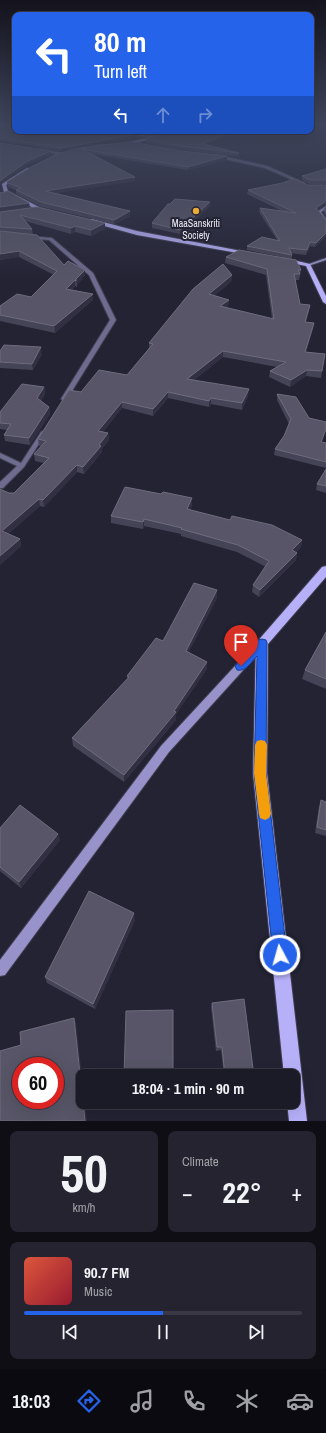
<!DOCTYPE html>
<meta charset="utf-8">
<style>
:root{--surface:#1b1a27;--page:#24232f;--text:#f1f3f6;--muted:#a0a1a7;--line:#393844;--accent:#2563eb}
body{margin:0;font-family:"Archivo Narrow",sans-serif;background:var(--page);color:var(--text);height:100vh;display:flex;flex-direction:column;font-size:15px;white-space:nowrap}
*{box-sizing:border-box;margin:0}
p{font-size:13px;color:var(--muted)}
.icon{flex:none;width:22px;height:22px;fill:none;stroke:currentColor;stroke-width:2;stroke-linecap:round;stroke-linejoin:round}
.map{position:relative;height:1121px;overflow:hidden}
.details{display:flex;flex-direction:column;gap:10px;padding:10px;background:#0f0e15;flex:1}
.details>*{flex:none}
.guide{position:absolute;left:12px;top:12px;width:302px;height:122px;border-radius:8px;box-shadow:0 4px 16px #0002,0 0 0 1px var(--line);background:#2563eb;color:#fff;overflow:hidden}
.speed{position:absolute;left:12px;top:1057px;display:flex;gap:8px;font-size:20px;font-weight:700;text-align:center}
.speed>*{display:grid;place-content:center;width:52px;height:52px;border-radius:50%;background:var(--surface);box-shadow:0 4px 16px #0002,0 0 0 1px var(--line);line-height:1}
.speed .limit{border:6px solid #d22;background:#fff;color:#111}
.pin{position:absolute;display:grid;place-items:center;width:34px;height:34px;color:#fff;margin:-41px -17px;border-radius:50% 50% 50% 0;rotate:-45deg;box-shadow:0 0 4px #0007}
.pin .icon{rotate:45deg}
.me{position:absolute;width:44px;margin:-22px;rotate:354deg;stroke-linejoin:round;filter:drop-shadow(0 0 3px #0008)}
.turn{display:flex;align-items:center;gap:14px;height:84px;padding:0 16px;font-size:18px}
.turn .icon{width:52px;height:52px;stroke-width:2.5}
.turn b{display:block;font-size:28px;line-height:34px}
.lanes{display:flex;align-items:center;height:38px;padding:0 16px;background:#0003;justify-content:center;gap:20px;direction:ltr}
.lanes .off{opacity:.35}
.big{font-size:30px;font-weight:800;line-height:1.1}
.details .card{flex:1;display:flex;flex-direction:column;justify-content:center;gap:6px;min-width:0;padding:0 14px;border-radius:8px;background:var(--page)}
.details .dial{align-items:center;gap:0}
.dial b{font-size:52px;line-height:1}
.song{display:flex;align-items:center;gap:12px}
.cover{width:48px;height:48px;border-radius:6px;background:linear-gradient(135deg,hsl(10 70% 55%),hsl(350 70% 35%))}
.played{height:4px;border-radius:2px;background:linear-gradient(90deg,var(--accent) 50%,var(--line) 50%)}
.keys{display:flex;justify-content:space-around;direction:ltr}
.heat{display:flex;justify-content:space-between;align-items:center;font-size:22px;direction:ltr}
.details .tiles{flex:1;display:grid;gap:10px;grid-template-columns:1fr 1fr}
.card:last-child{grid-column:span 2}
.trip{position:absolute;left:76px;top:1069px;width:224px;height:40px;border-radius:8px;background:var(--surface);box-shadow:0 4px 16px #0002,0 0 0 1px var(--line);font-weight:800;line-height:40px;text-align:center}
.dock{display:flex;height:64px;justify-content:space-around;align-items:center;background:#0b0a10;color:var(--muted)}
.dock .icon{width:28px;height:28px}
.dock .active{color:var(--accent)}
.dock b{font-size:18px;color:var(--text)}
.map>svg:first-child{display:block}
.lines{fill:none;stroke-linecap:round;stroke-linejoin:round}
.street-casing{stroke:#3f3f4f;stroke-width:2}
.secondary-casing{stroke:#3f3f4f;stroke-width:2}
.primary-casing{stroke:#3f3f4f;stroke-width:2}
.street{fill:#6d6b8e;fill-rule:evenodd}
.secondary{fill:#9792ca;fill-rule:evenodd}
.primary{fill:#b6b0f9;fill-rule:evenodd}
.wall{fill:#454356}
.shaded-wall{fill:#312f41}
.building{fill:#575567;stroke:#6e6c7d;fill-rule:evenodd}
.route{fill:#2563eb;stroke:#184099}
.slow{fill:#f59e0b}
.poi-dot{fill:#eaaa38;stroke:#242334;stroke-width:1.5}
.labels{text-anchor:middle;stroke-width:4;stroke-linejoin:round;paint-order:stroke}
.far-poi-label{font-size:10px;fill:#e8e8f4;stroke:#242334}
</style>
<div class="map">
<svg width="326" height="1121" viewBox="0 0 326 1121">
<rect width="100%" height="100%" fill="#242334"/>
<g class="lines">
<g class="street-casing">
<path id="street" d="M13,124L15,125V127L8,124Z
M127,133L153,136L155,137L153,138L128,135Z
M40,149L62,153L64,154L62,155L41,151Z
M217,155L267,166L305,183L302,184L265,168L216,157Z
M29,236L52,238L93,273L116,320L67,399L64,401L61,399L110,320L89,275L49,240L28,238L27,237Z
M43,431L46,433L24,467L3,488H0V482L17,466L0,458V453L21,463L41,432Z"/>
</g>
<g class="secondary-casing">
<path id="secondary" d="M326,206V209L321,212L326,219V223L317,212Z
M326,258V260L308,266L306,265Z
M262,639L265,640L266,643L265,646L169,752L5,975L0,976V960L161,746L259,640Z"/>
</g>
<g class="primary-casing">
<path id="primary" d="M164,131H169L149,140L122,145L120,144L147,138Z
M27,168L31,169L6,185L8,191L41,208L49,210V212L37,210L4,192L2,184Z
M92,219L137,231L252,253L249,255L137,235L90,222L89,221Z
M284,258L310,264L326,296V304L323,302L306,266L282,261V259Z
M326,566V577L268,644L267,773L307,1121H289L287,1102H293V1076H284L253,773L256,643L322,567Z"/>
</g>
<use href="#street" class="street"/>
<use href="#secondary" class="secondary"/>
<use href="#primary" class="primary"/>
</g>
<path class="wall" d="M0,124L15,127L138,137L61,151L0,141Z
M116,131H159L149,135Z
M145,140L207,145L239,153L238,156L181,150L146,143Z
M99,145L227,160L188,170L92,154L135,181L55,193L130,211V216L114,224L42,207L16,194V190L8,187L7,182L57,154Z
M326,169V184H309L302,180V176Z
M285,182L308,185H326V205H325L318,210L326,220V236L315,247L310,246L306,255L291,253L292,255V259L247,250V246L277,240L259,212L260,208L284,212L247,194L248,190L285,183Z
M0,192L1,193L29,203L30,208L105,223V229L91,236L75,232L71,234L25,221L32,229L33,235L64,265L85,270V275L77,285V287L75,286L72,290L93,300L55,333L0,321V306L31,297L54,275L19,257L0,260Z
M210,206L180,234L152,228V223Z
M326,207V216L323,212L324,209Z
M226,257L301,270L299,280H295L300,304L309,311L306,322L314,323L313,329L306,352L325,354L321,378L306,376L290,387L269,377L270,371L277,367L223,357L194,380L248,396L242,410L211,404L209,407L168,398L153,416L122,408L103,432L108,433L109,440L102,449V452L84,474L77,472L44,507L40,506L8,534L20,539L21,546L0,565L9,493H14L44,463L35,461L34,454L41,446H39L38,439L81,392L127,375L149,348V343L232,281L214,296L229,300L228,306L225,308L272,319L266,275L225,263Z
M0,351L42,354L33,370L0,368Z
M44,387L45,394L41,401L49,407L50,414L30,445L5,441L4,435L7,430L0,429V412Z
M277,394L322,442L326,443V468L274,455L275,449L284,436L289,424L277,400Z
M326,469V493L316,490L317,484Z
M192,505L190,510L302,540L301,547L296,552L297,553L296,560L259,597L252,592L253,585L266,567L237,552L181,536V534L144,526L143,529L111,523V516Z
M217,590V598L188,653L207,669L176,714V720L124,782L73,746L72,738L127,680V676Z
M326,632V689L302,679L305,670Z
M321,800L326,802V836L315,833L319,806Z
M0,828L58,834L60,840L21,888L0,871Z
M135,920L95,1009L47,983L45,977Z
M212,1003L254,1076H224L221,1050L216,1051L211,1007Z
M226,1102H257L258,1104L256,1107L227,1108Z"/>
<path class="shaded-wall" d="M151,131H159L149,135V132Z
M233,131H240L203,147V144Z
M138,134V137L61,151V148Z
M51,151V155L26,166L1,184L0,181L26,162Z
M227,156V160L188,170V167Z
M135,177V181L45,195V191Z
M326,201L325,205L316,212V208Z
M210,202V206L180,234V230Z
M29,203L30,208L0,212V207Z
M130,211V216L114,224V220Z
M105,223V229L91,236V230Z
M75,226V232L71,234V228Z
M326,233V236L315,247L316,243Z
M310,242V246L306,255L307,250Z
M19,251V257L0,260V254Z
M85,270V275L77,285L76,279Z
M232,275V281L209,300V294Z
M75,280V286L67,295L66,289Z
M93,294V300L55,333L54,326Z
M229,300L228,306L219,312L220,306Z
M310,305L309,311L304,328L305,322Z
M314,323L313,329L304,358L305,352Z
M41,347L42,354L33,370L32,364Z
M223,351V357L187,385V379Z
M307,370L306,376L290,387L291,380Z
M44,387L45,394L38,405L37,398Z
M249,389L248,396L242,410V403Z
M168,392V398L153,416V409Z
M211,398V404L209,407V401Z
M122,402V408L99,437L98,431Z
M49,407L50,414L30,445L29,438Z
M326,429V432L320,448L321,442Z
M108,433L109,440L102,449V452L84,474L83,467L99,445Z
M77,465V472L44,507L43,500Z
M192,498V505L187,516V509Z
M39,499L40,506L4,538L2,531Z
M144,519V526L143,529V522Z
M20,539L21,546L0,565V556Z
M302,540L301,547L291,557L292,550Z
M297,553L296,560L259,597L260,590Z
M217,590V598L185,659L186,651Z
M207,662V669L176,714V720L124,782V775L174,711Z
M58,834L60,840L21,888L19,882Z
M134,913L135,920L95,1009L93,1004Z
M74,1018L76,1023L83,1086V1099Z
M83,1102H85L87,1121H85Z"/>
<path class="building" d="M0,124H5L15,127V131H113L138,134L61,148L0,138Z
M166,131H233L203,144L239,153L181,146L145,140Z
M132,142L181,151L227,156L188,167L82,149L135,177L45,191L130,211L114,220L41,202L16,190L21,188L8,183L7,182L31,167L57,154L76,149L99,145Z
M0,143L51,151L26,162L0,181Z
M326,169V180H310L302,176Z
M294,179L308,185H326V201L316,208L326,220V233L316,243L310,242L307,250L289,248L292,255L247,246L262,237L280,241L260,208L296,213L248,190L287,182H285Z
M8,191L29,203L0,207V192L1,193Z
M175,199L210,202L180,230L152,223L168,204H170Z
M37,207L105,223L91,230L75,226L71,228L20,215L32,229L0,227V212Z
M326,207V212L324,209Z
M0,231L37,235L64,265L68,261L85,270L76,279V281L75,280L66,289L93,294L54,326L0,315V306L17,294L31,297L57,271L19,251L0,254Z
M239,250L296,260L301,270H298L300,274H294L300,304L310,305L305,322L314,323L305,352L325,354L322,371L307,370L291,380L270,371L286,362L223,351L187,379L249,389L242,403L211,398L209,401L168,392L153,409L122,402L98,431L108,433L99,445L101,446L83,467L77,465L43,500L39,499L2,531L20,539L0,556V489L9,493H14L49,458L34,454L46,441L38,439L69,390L81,392L99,370L127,375L153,344L149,343L193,289L223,264L232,275L209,294L229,300L220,306L274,319L267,269L226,257Z
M4,345L41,347L32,364L0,362V351Z
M22,384L44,387L37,398L49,407L29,438L4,435L11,424L0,423V412Z
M277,394L296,397L309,418L326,422V429L321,442L326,443V462L275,449L284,436L291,419Z
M326,469V486L317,484Z
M125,487L161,494L163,492L192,498L187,509L230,520L232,516L272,525L302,540L292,550L297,553L260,590L253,585L269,561L238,545L181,529L182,528L144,519L143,522L111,516Z
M194,583L217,590L186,651L207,662L174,711L176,712L124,775L72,738L129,677L127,676L156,638L163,641Z
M326,632V679L305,670Z
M321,800L326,802V830L317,827Z
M20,805L58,834L19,882L0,867V828Z
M89,891L134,913L93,1004L45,977Z
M244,999L254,1076H225L222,1047H217L212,1003Z
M173,1010V1076H124L126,1011Z
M74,1018L85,1121H0V1051L21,1045L20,1032ZM21,1066H55V1100H21Z
M228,1102H257L258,1104L228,1106Z"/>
<linearGradient id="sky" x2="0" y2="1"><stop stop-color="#14131d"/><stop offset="0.44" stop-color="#3f455c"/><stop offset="1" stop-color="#3f455c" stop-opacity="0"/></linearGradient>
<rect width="326" height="281" fill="url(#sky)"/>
<path class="route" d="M262,639L266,640L267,643L266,773L287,955L285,960L280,962L275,960L273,955L254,773L257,656C251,662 246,672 237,670L235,666L258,640Z"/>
<path class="slow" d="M261,740L265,741L267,745L266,773L271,814L269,818L265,820L260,818L259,814L254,773L255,745L257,741Z"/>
<circle class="poi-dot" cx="196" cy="211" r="4"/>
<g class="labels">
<g class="far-poi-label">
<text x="196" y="227">MaaSanskriti<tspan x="196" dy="12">Society</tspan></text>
</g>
</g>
</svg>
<div class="speed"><div class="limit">60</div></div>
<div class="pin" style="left:241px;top:666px;background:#d93025"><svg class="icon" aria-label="arrive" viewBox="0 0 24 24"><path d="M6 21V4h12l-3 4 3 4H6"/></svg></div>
<svg class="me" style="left:280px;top:955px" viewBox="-20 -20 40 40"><circle r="17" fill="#2563eb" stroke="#fff" stroke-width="3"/><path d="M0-11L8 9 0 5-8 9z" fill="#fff"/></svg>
<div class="trip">18:04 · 1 min · 90 m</div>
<div class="guide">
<div class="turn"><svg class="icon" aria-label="left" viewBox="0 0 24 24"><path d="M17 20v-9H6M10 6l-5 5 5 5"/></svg><div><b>80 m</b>Turn left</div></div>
<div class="lanes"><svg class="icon" aria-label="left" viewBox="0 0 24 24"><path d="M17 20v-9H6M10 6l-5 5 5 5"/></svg><svg class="icon off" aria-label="ahead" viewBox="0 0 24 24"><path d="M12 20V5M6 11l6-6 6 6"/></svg><svg class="icon off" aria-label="right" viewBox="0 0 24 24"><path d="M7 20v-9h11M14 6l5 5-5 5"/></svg></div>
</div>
</div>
<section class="details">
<div class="tiles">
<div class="card dial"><b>50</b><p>km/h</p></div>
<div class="card"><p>Climate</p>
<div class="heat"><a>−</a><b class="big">22°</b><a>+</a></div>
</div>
<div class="card">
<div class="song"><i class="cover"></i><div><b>90.7 FM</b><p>Music</p></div></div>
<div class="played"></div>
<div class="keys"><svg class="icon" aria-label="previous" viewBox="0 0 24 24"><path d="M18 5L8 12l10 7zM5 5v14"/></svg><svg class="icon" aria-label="pause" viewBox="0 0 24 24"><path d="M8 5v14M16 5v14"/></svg><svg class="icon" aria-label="next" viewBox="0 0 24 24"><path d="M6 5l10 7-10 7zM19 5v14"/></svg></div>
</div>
</div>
</section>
<nav class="dock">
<b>18:03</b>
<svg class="icon active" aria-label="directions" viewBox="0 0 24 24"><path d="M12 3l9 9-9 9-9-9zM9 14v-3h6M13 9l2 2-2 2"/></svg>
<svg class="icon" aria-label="music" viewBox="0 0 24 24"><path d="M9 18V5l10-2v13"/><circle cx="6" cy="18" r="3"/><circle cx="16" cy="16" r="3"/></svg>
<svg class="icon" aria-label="phone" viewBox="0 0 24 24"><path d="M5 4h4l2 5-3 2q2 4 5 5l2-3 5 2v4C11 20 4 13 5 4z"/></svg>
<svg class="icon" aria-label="climate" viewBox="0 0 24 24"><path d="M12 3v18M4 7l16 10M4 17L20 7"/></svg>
<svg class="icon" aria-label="car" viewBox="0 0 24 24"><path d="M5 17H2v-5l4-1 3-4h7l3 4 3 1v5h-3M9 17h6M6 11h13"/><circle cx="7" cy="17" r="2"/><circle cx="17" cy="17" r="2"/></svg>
</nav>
